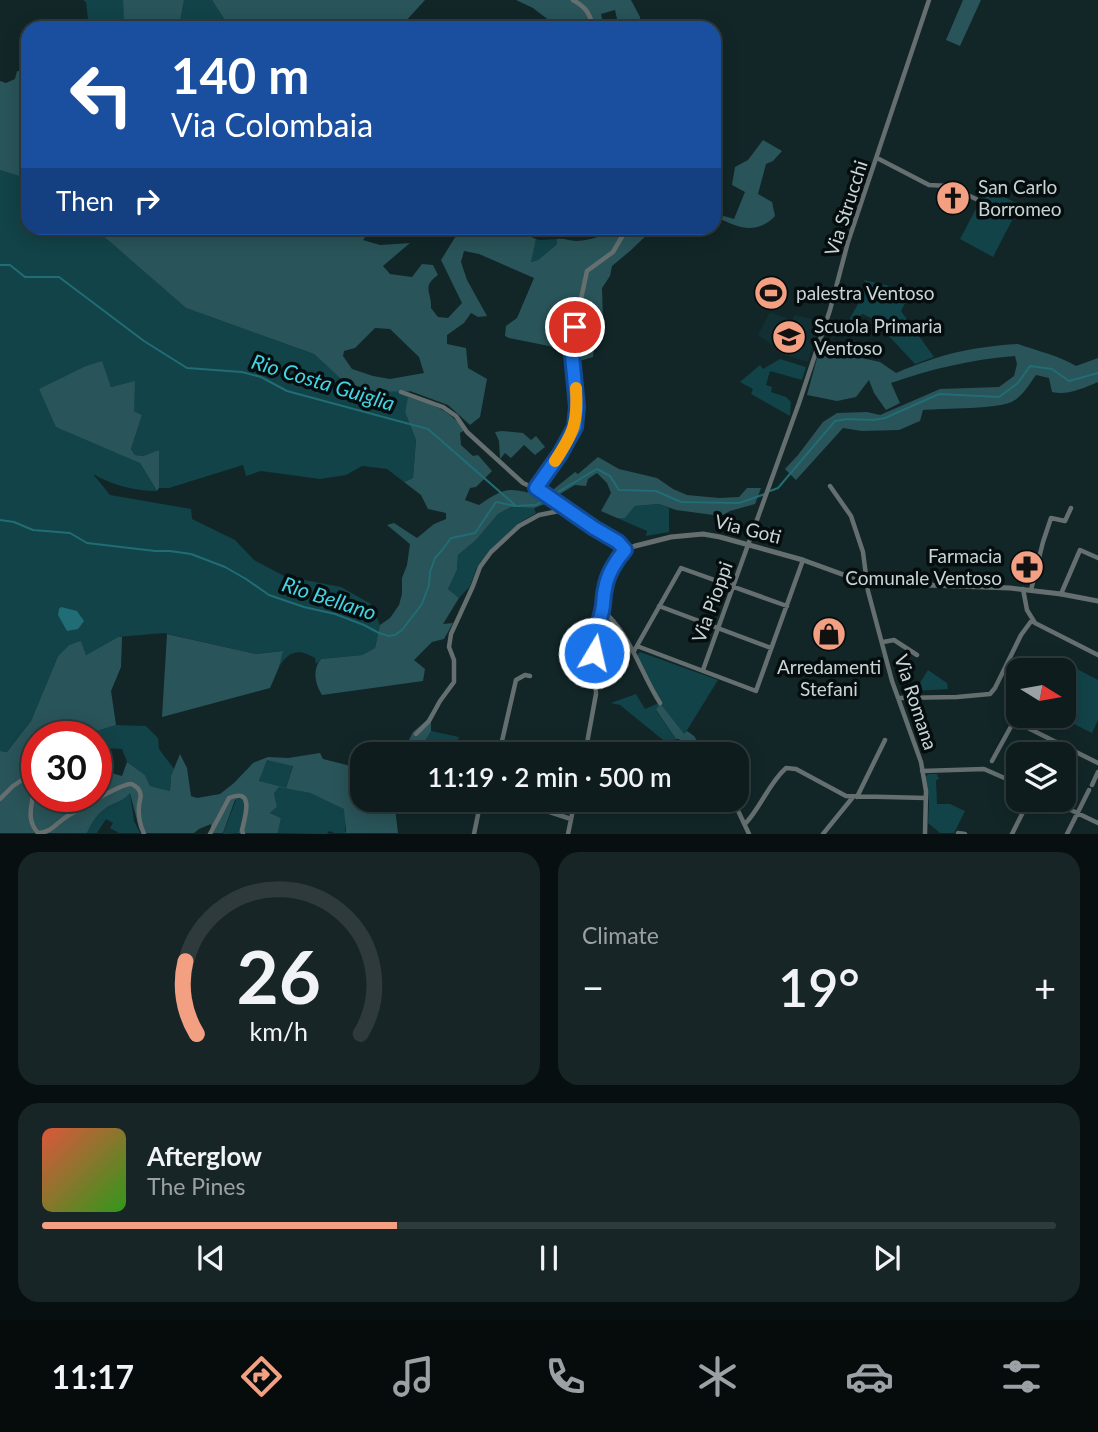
<!DOCTYPE html>
<meta charset="utf-8">
<style>
:root{--surface:#0e1c1e;--page:#172527;--text:#f1f3f6;--muted:#9ba1a4;--line:#2e3a3c;--accent:#f39f82}
body{margin:0;font-family:Lato,sans-serif;background:var(--page);color:var(--text);height:100vh;display:flex;flex-direction:column;font-size:26px;white-space:nowrap}
*{box-sizing:border-box;margin:0}
p{font-size:23px;color:var(--muted)}
.icon{flex:none;width:38px;height:38px;fill:none;stroke:currentColor;stroke-width:2;stroke-linecap:round;stroke-linejoin:round}
.map{position:relative;height:834px;overflow:hidden}
.panel{display:flex;flex-direction:column;gap:18px;padding:18px;background:#080f10;flex:1}
.panel>*{flex:none}
.banner{position:absolute;left:21px;top:21px;width:700px;height:214px;border-radius:21px;box-shadow:0 4px 18px #0003,0 0 0 2px var(--line);background:#1a4fa0;color:#fff;overflow:hidden}
.needle{width:46px;rotate:101deg}
.tools{position:absolute;left:1006px;top:658px;display:grid;gap:14px}
.tools a{display:grid;place-items:center;width:70px;height:70px;border-radius:14px;background:var(--surface);box-shadow:0 4px 18px #0003,0 0 0 2px var(--line);font-size:35px}
.speed{position:absolute;left:21px;top:721px;display:flex;gap:14px;font-size:35px;font-weight:700;text-align:center}
.speed>*{display:grid;place-content:center;width:91px;height:91px;border-radius:50%;background:var(--surface);box-shadow:0 4px 18px #0003,0 0 0 2px var(--line);line-height:1}
.speed .limit{border:10px solid #d22;background:#fff;color:#111}
.pin{position:absolute;display:grid;place-items:center;width:60px;height:60px;color:#fff;margin:-30px;border:4px solid #fff;border-radius:50%;box-shadow:0 2px 7px #0007}
.me{position:absolute;width:77px;margin:-38px;rotate:9deg;stroke-linejoin:round;filter:drop-shadow(0 0 5px #0008)}
.turn{display:flex;align-items:center;gap:24px;height:147px;padding:0 35px;font-size:32px}
.turn .icon{width:91px;height:91px;stroke-width:2.5}
.turn b{display:block;font-size:49px;line-height:60px}
.then{display:flex;align-items:center;height:66px;padding:0 35px;background:#0003;gap:14px;font-size:26px}
.big{font-size:52px;font-weight:600;line-height:1.1}
.panel .widget{flex:1;display:flex;flex-direction:column;justify-content:center;gap:10px;min-width:0;padding:0 24px;border-radius:21px;background:var(--page)}
.panel .dial{align-items:center;gap:0}
.dial svg{height:182px;overflow:visible;fill:none;stroke:var(--line);stroke-width:7;stroke-linecap:round;text-anchor:middle}
.dial text{fill:var(--text);stroke:none}
.song{display:flex;align-items:center;gap:21px}
.cover{width:84px;height:84px;border-radius:10px;background:linear-gradient(135deg,hsl(10 70% 55%),hsl(110 70% 35%))}
.played{height:7px;border-radius:4px;background:linear-gradient(90deg,var(--accent) 35%,var(--line) 35%)}
.keys{display:flex;justify-content:space-around;direction:ltr}
.heat{display:flex;justify-content:space-between;align-items:center;font-size:38px;direction:ltr}
.panel .tiles{flex:1;display:grid;gap:18px;grid-template-columns:1fr 1fr}
.widget:last-child{grid-column:span 2}
.trip{position:absolute;left:350px;top:742px;width:399px;height:70px;border-radius:21px;background:var(--surface);box-shadow:0 4px 18px #0003,0 0 0 2px var(--line);font-weight:600;line-height:70px;text-align:center}
.menu{display:flex;height:112px;justify-content:space-around;align-items:center;background:#060b0c;color:var(--muted)}
.menu .icon{width:49px;height:49px}
.menu .selected{color:var(--accent)}
.menu b{font-size:32px;color:var(--text)}
.map>svg:first-child{display:block}
.built{fill:#123033}
.green{fill:#124348}
.forest{fill:#295459;fill-rule:evenodd}
.water{fill:#216d75}
.lines{fill:none;stroke-linecap:round;stroke-linejoin:round}
.stream{stroke:#216d75;stroke-width:2}
.minor{stroke:#656f70;stroke-width:4.5}
.tertiary{stroke:#656f70;stroke-width:5}
.route-casing{stroke:#114b97;stroke-width:18}
.route{stroke:#1a73e8;stroke-width:12}
.slow{stroke:#f59e0b;stroke-width:12}
.labels{text-anchor:middle;stroke-width:7;stroke-linejoin:round;paint-order:stroke}
.poi-label{font-size:19px;fill:#c8d4d5;stroke:#060d0e;text-anchor:start}
.street-label{font-size:19px;fill:#c8d4d5;stroke:#060d0e}
.water-label{font-size:21px;font-style:italic;fill:#44d5e4;stroke:#060d0e}
</style>
<div class="map">
<svg width="1098" height="834" viewBox="0 0 1098 834">
<rect width="100%" height="100%" fill="#122628"/>
<path class="built" d="M770,312L792,320L795,315L821,321L808,362L785,355L786,351L775,347L758,335Z"/>
<path class="green" d="M83,0H123L124,28H89L86,2Z
M184,0H212L224,19L251,28H179Z
M0,170L28,179V228H94L186,308L314,354L342,380L373,392L410,390L405,412L416,440L413,478L404,482L387,469L362,466L346,475L320,479L261,471L246,476L243,465L169,488H159V450L143,456L135,455L131,449L142,415L134,411V382L111,387L101,362L39,389L140,463L157,491C135,491 112,485 93,474L110,495L191,509L192,519L235,540L254,560L284,576L341,587L371,604L380,625L375,648L362,655L321,659L316,664L315,658C298,648 289,651 279,667L282,651L256,654L164,633L118,637L86,655L81,642L69,645L58,656L31,721L7,752L0,751Z
M987,188L1020,205L993,257L960,239Z
M536,239L540,240L557,239V244L538,260L530,262Z
M864,280L911,291L901,311L934,357L915,364L873,319L863,314L848,322L859,302L866,283Z
M780,359L806,367L802,380L770,371L766,385L772,387L771,392L786,397L791,402L790,416L751,394L753,389L740,382L760,365L763,369Z
M659,504L669,508V532L646,536L647,531L617,518H625L635,506Z
M511,507L534,508L536,513L519,523L490,550L477,567L470,586L459,598L448,589L457,570L458,555L476,540L498,514Z
M640,652L718,680L684,735L660,703L656,711L676,739L668,744L620,705L611,703L636,694L645,709L659,703L636,656Z
M1062,661L1098,680V720L1092,733L1058,716H1064V670H1058Z
M928,670L947,683L948,689L915,691Z
M116,725L146,726L158,738L159,749L174,769L171,776L170,791L150,786L145,775L127,762L122,749L106,748L104,758L96,755V737H78Z
M431,731L459,737L454,753L459,754H427L418,751Z
M267,759L293,765L286,788L310,793L345,809V833H334L329,831L327,834L278,833L281,818L270,813L277,807L274,793L259,781Z
M928,774H937L939,779L936,780L937,804H950L965,811L954,833H940L928,823L929,803L926,777Z
M130,793L134,821L140,833H119L110,828L113,823L106,819L97,833H87C91,824 95,816 104,809C113,803 123,801 130,793Z
M242,797L246,800L244,822L238,833L223,834L236,800Z"/>
<path class="forest" d="M123,0H184L179,28H124Z
M212,0H425L405,22V28H251L224,19Z
M516,0H631L640,17L641,28H619L615,10L601,14L604,28H559L533,8Z
M963,0H981L960,46L946,40Z
M17,71L28,72V179L0,170V81L6,83L15,79Z
M763,140L782,151L773,161L766,164L758,194L772,202L775,216C757,235 739,228 718,218L724,216L734,219L745,192L732,185L735,167L748,160Z
M94,228H338L351,236L358,228H372L363,240L380,245L410,243L383,266L390,274L412,277L422,264L433,265L438,275C421,287 432,292 431,308L438,317L448,318L462,303L441,260L459,231L473,237L478,228H526L524,234L536,239L531,262L538,260L557,244V239C564,238 569,241 576,241C586,241 598,237 607,234L610,228H651L650,232L630,251L612,266L610,276L602,288L603,322L601,332L595,341L593,357L583,360H576L549,346L509,338L505,336L506,326L517,318L534,278L479,254L464,251L461,262L467,280L487,316L478,317L471,313L464,323L447,335V344L466,348L468,368L487,379L480,417L470,425L448,405L410,391L373,392L364,390L342,380L314,354L186,308ZM375,328L390,329L419,357L424,373L390,379L373,376L352,369L343,356L344,351L355,348Z
M1018,344C1037,351 1058,355 1076,366L1098,358V382C1083,388 1068,396 1052,392L1049,378L1036,375C1030,383 1024,394 1015,400C1002,410 942,408 923,410L920,421L899,430L862,431L843,428L796,480L785,469L798,455L823,422L837,413L867,412L880,415L940,389L999,387L1014,376L1017,364L1015,356C973,359 931,369 891,383L900,403L886,410L874,393L869,380L856,397L837,401L807,395L820,347L831,348V355L839,356L843,348L857,357L880,362L896,373C941,354 970,347 1018,344Z
M102,361L111,387L135,381L134,411L142,415L131,449L135,455L143,456L159,450V488L157,491L140,463L56,427L39,389L86,366Z
M408,397C435,406 446,407 465,430L460,433L461,445L473,456L478,455L492,471L476,487L470,488L465,500L479,505C488,499 500,490 511,490C523,490 540,495 550,502L534,508L511,507L498,514L476,540L458,555L457,570L448,589L459,598L443,624L453,623L444,639L432,642L414,660L425,669L423,681L322,695C315,684 312,669 321,659L362,655L375,648L380,625L390,618L399,605L402,594V578L407,565L410,544L387,525L394,523L417,538L434,524L446,519V513L428,509L421,495L404,482L413,478L416,440L405,412Z
M502,431L523,433L531,440L536,436L545,447L535,455L524,445L511,458L505,453L500,459L499,441L495,432Z
M598,457L619,469L657,478L673,489L687,495L719,498L739,497L747,488H761L755,504L730,511L721,516L676,510L659,504L635,506L625,518H617L601,511L611,493L607,483L597,473L588,479L586,486L575,485L555,497L549,493L575,472L578,474Z
M167,634L256,654L283,651L279,667L270,688L162,717Z
M118,637H122L121,667L111,691L116,725L78,737H37V796H96V755L104,758C107,772 108,772 122,776L127,762L145,775L150,786L170,791L171,776L180,754L187,768L191,796L197,798L220,794L234,783L253,763L268,757L288,758L320,753L323,759L351,766L362,773V800H394L398,833H345L346,831L344,809L310,793L279,787L274,793L277,807L270,813L281,818L278,833H238C246,818 247,814 242,797L235,800L223,833H210L211,830V824L199,829L194,833H142L139,828L130,793C124,800 117,802 109,806C97,813 92,822 87,833H0V751L7,752L31,721L58,656L69,645L81,641L86,655ZM267,760L293,766L286,788L259,781Z
M660,703L684,734L687,731L694,736L706,754H691L679,739H676L656,710Z
M431,713V731L417,754H402L413,732L426,721Z"/>
<path class="water" d="M61,607L77,611L84,621L78,629L67,631L58,615L59,609Z"/>
<g class="lines">
<path class="stream" d="M0,265H10L25,277H59L144,341L187,368L242,372L261,377L287,391L428,429L515,505
M770,491L778,488L835,421L847,419L873,420L885,418L939,394L999,397L1018,383L1030,366L1052,369L1069,381L1098,373
M0,520L14,522L33,530L70,533L87,543L155,551H170L191,554L225,567L246,579L269,595L304,607L335,614L364,625L379,633L389,636L395,635L402,630L422,604L429,585L430,572L435,558L443,549L451,538L475,533L496,502L516,506L536,505L597,469L610,476L619,490L656,491L681,502L739,503L765,494"/>
<path class="minor" d="M573,0C587,8 589,13 594,28
M877,158L929,185L949,186L976,199
M401,392L443,407L456,416L467,432L523,483L542,492L594,528L618,542L625,550L618,559L607,581L602,610L595,630L594,641L596,694L585,754
M830,486L851,516L863,552L868,591L892,681L921,762L926,791L925,834
M536,488L569,440L576,420V398L571,345L587,271L613,252L627,228
M1023,589L1027,610L1035,623L1098,655
M1031,590L1043,542L1051,518L1065,521L1071,508
M1061,594L1080,550L1098,558
M659,606L771,648
M602,610C631,634 640,672 660,703
M883,642L894,640L917,655
M637,646L756,691L803,560
M634,651L681,568L787,606
M703,670L799,403L830,310L848,242L929,0
M898,698L957,697L990,694L995,688L1021,635L1032,620
M416,734L429,721L440,701L454,682V660L449,647L451,634L473,586L480,567L491,552L519,526L539,515L559,511L566,513L578,519
M499,754L516,680L525,675L530,676
M1051,754L1057,742
M992,761L1014,721L1098,763
M922,771L984,769L1018,784
M1092,785L1098,772
M857,797L885,740
M0,799L13,786L25,778C45,790 19,812 38,833C49,833 54,826 62,820C71,813 122,783 131,784C133,784 138,788 139,790C143,796 139,800 139,806C138,816 140,825 144,834
M513,800L571,819
M733,800L749,834
M1050,800L1098,823
M745,824C761,807 769,783 786,768L796,769L846,796L926,798
M958,833L965,834
M210,834L229,798C255,787 245,817 242,830L243,834
M474,834L481,800
M568,834L575,800
M823,834L853,797
M1012,834L1029,800
M1067,834L1089,790"/>
<path class="tertiary" d="M625,550L635,546L671,537L703,534L720,537L803,560L858,580L898,584L1010,588L1061,594L1098,601"/>
</g>
<g class="lines">
<g class="route-casing">
<path id="route" d="M575,327L571,345L577,407L575,427L560,454L536,488L594,528L618,542L625,550C616,560 607,575 605,589C603,596 604,603 602,611C598,629 593,633 594,653"/>
</g>
<use href="#route" class="route"/>
<path class="slow" d="M555,461C574,432 578,423 576,388"/>
</g>
<defs>
<g id="church-disc" transform="scale(1.75)"><circle r="9.5" fill="#f39f82" stroke="#060d0e"/><path d="M-1.2-6h2.4v3.5h3.3v2.4h-3.3V6h-2.4V-.1h-3.3v-2.4h3.3Z" fill="#111"/></g>
<g id="stadium-disc" transform="scale(1.75)"><circle r="9.5" fill="#f39f82" stroke="#060d0e"/><path d="M0-5a6.5 5 0 1 0 0 10a6.5 5 0 1 0 0-10ZM-3.5-1.8h7v3.6h-7Z" fill="#111"/></g>
<g id="school-disc" transform="scale(1.75)"><circle r="9.5" fill="#f39f82" stroke="#060d0e"/><path d="M0-5L7-2L0 1L-7-2ZM-4 1L0 2.5L4 1V4Q0 6-4 4Z" fill="#111"/></g>
<g id="pharmacy-disc" transform="scale(1.75)"><circle r="9.5" fill="#f39f82" stroke="#060d0e"/><path d="M-2-6h4v4h4v4h-4v4h-4v-4h-4v-4h4Z" fill="#111"/></g>
<g id="shop-disc" transform="scale(1.75)"><circle r="9.5" fill="#f39f82" stroke="#060d0e"/><path d="M-5-2.5h2.3a2.7 3.5 0 0 1 5.4 0H5L5.5 6h-11ZM-1.5-2.5h3a1.5 2.3 0 0 0-3 0Z" fill="#111"/></g>
</defs>
<g fill-rule="evenodd">
<use href="#church-disc" x="953" y="198"/>
<use href="#stadium-disc" x="771" y="293"/>
<use href="#school-disc" x="789" y="337"/>
<use href="#pharmacy-disc" x="1027" y="567"/>
<use href="#shop-disc" x="829" y="634"/>
</g>
<g class="labels">
<g class="poi-label">
<text x="978" y="194">San Carlo<tspan x="978" dy="22">Borromeo</tspan></text>
<text x="796" y="300">palestra Ventoso</text>
<text x="814" y="333">Scuola Primaria<tspan x="814" dy="22">Ventoso</tspan></text>
<text x="1002" y="563" text-anchor="end">Farmacia<tspan x="1002" dy="22">Comunale Ventoso</tspan></text>
<text x="829" y="674" text-anchor="middle">Arredamenti<tspan x="829" dy="22">Stefani</tspan></text>
</g>
<g class="street-label">
<text transform="translate(846 208) rotate(-72)" y="7">Via Strucchi</text>
<text transform="translate(748 529) rotate(14)" y="7">Via Goti</text>
<text transform="translate(712 602) rotate(-70)" y="7">Via Pioppi</text>
<text transform="translate(916 702) rotate(72)" y="7">Via Romana</text>
</g>
<g class="water-label">
<text transform="translate(323 383) rotate(17)" y="7">Rio Costa Guiglia</text>
<text transform="translate(329 599) rotate(18)" y="7">Rio Bellano</text>
</g>
</g>
</svg>
<div class="tools">
<a><svg class="needle" viewBox="-14 -14 28 28"><path d="M0-13l5 13h-10z" fill="#e53935"/><path d="M0 13l5-13h-10z" fill="#9ba1a4"/></svg></a>
<a><svg class="icon" aria-label="layers" viewBox="0 0 24 24"><path d="M12 4l9 5-9 5-9-5zM3 14l9 5 9-5"/></svg></a>
</div>
<div class="speed"><div class="limit">30</div></div>
<div class="pin" style="left:575px;top:327px;background:#d93025"><svg class="icon" aria-label="arrive" viewBox="0 0 24 24"><path d="M6 21V4h12l-3 4 3 4H6"/></svg></div>
<svg class="me" style="left:594px;top:653px" viewBox="-20 -20 40 40"><circle r="17" fill="#1a73e8" stroke="#fff" stroke-width="3"/><path d="M0-11L8 9 0 5-8 9z" fill="#fff"/></svg>
<div class="trip">11:19 · 2 min · 500 m</div>
<div class="banner">
<div class="turn"><svg class="icon" aria-label="left" viewBox="0 0 24 24"><path d="M17 20v-9H6M10 6l-5 5 5 5"/></svg><div><b>140 m</b>Via Colombaia</div></div>
<div class="then">Then<svg class="icon" aria-label="right" viewBox="0 0 24 24"><path d="M7 20v-9h11M14 6l5 5-5 5"/></svg></div>
</div>
</div>
<section class="panel">
<div class="tiles">
<div class="widget dial"><svg viewBox="0 0 100 80">
<path d="M14 69A42 42 0 1 1 86 69"/>
<path d="M14 69A42 42 0 0 1 9 37" stroke="#f39f82"/>
<text x="50" y="56" font-size="32" font-weight="700">26</text>
<text x="50" y="72" font-size="11">km/h</text>
</svg></div>
<div class="widget"><p>Climate</p>
<div class="heat"><a>−</a><b class="big">19°</b><a>+</a></div>
</div>
<div class="widget">
<div class="song"><i class="cover"></i><div><b>Afterglow</b><p>The Pines</p></div></div>
<div class="played"></div>
<div class="keys"><svg class="icon" aria-label="previous" viewBox="0 0 24 24"><path d="M18 5L8 12l10 7zM5 5v14"/></svg><svg class="icon" aria-label="pause" viewBox="0 0 24 24"><path d="M8 5v14M16 5v14"/></svg><svg class="icon" aria-label="next" viewBox="0 0 24 24"><path d="M6 5l10 7-10 7zM19 5v14"/></svg></div>
</div>
</div>
</section>
<nav class="menu">
<b>11:17</b>
<svg class="icon selected" aria-label="directions" viewBox="0 0 24 24"><path d="M12 3l9 9-9 9-9-9zM9 14v-3h6M13 9l2 2-2 2"/></svg>
<svg class="icon" aria-label="music" viewBox="0 0 24 24"><path d="M9 18V5l10-2v13"/><circle cx="6" cy="18" r="3"/><circle cx="16" cy="16" r="3"/></svg>
<svg class="icon" aria-label="phone" viewBox="0 0 24 24"><path d="M5 4h4l2 5-3 2q2 4 5 5l2-3 5 2v4C11 20 4 13 5 4z"/></svg>
<svg class="icon" aria-label="climate" viewBox="0 0 24 24"><path d="M12 3v18M4 7l16 10M4 17L20 7"/></svg>
<svg class="icon" aria-label="car" viewBox="0 0 24 24"><path d="M5 17H2v-5l4-1 3-4h7l3 4 3 1v5h-3M9 17h6M6 11h13"/><circle cx="7" cy="17" r="2"/><circle cx="17" cy="17" r="2"/></svg>
<svg class="icon" aria-label="filters" viewBox="0 0 24 24"><path d="M4 7h16M4 17h16"/><circle cx="9" cy="7" r="2"/><circle cx="15" cy="17" r="2"/></svg>
</nav>
